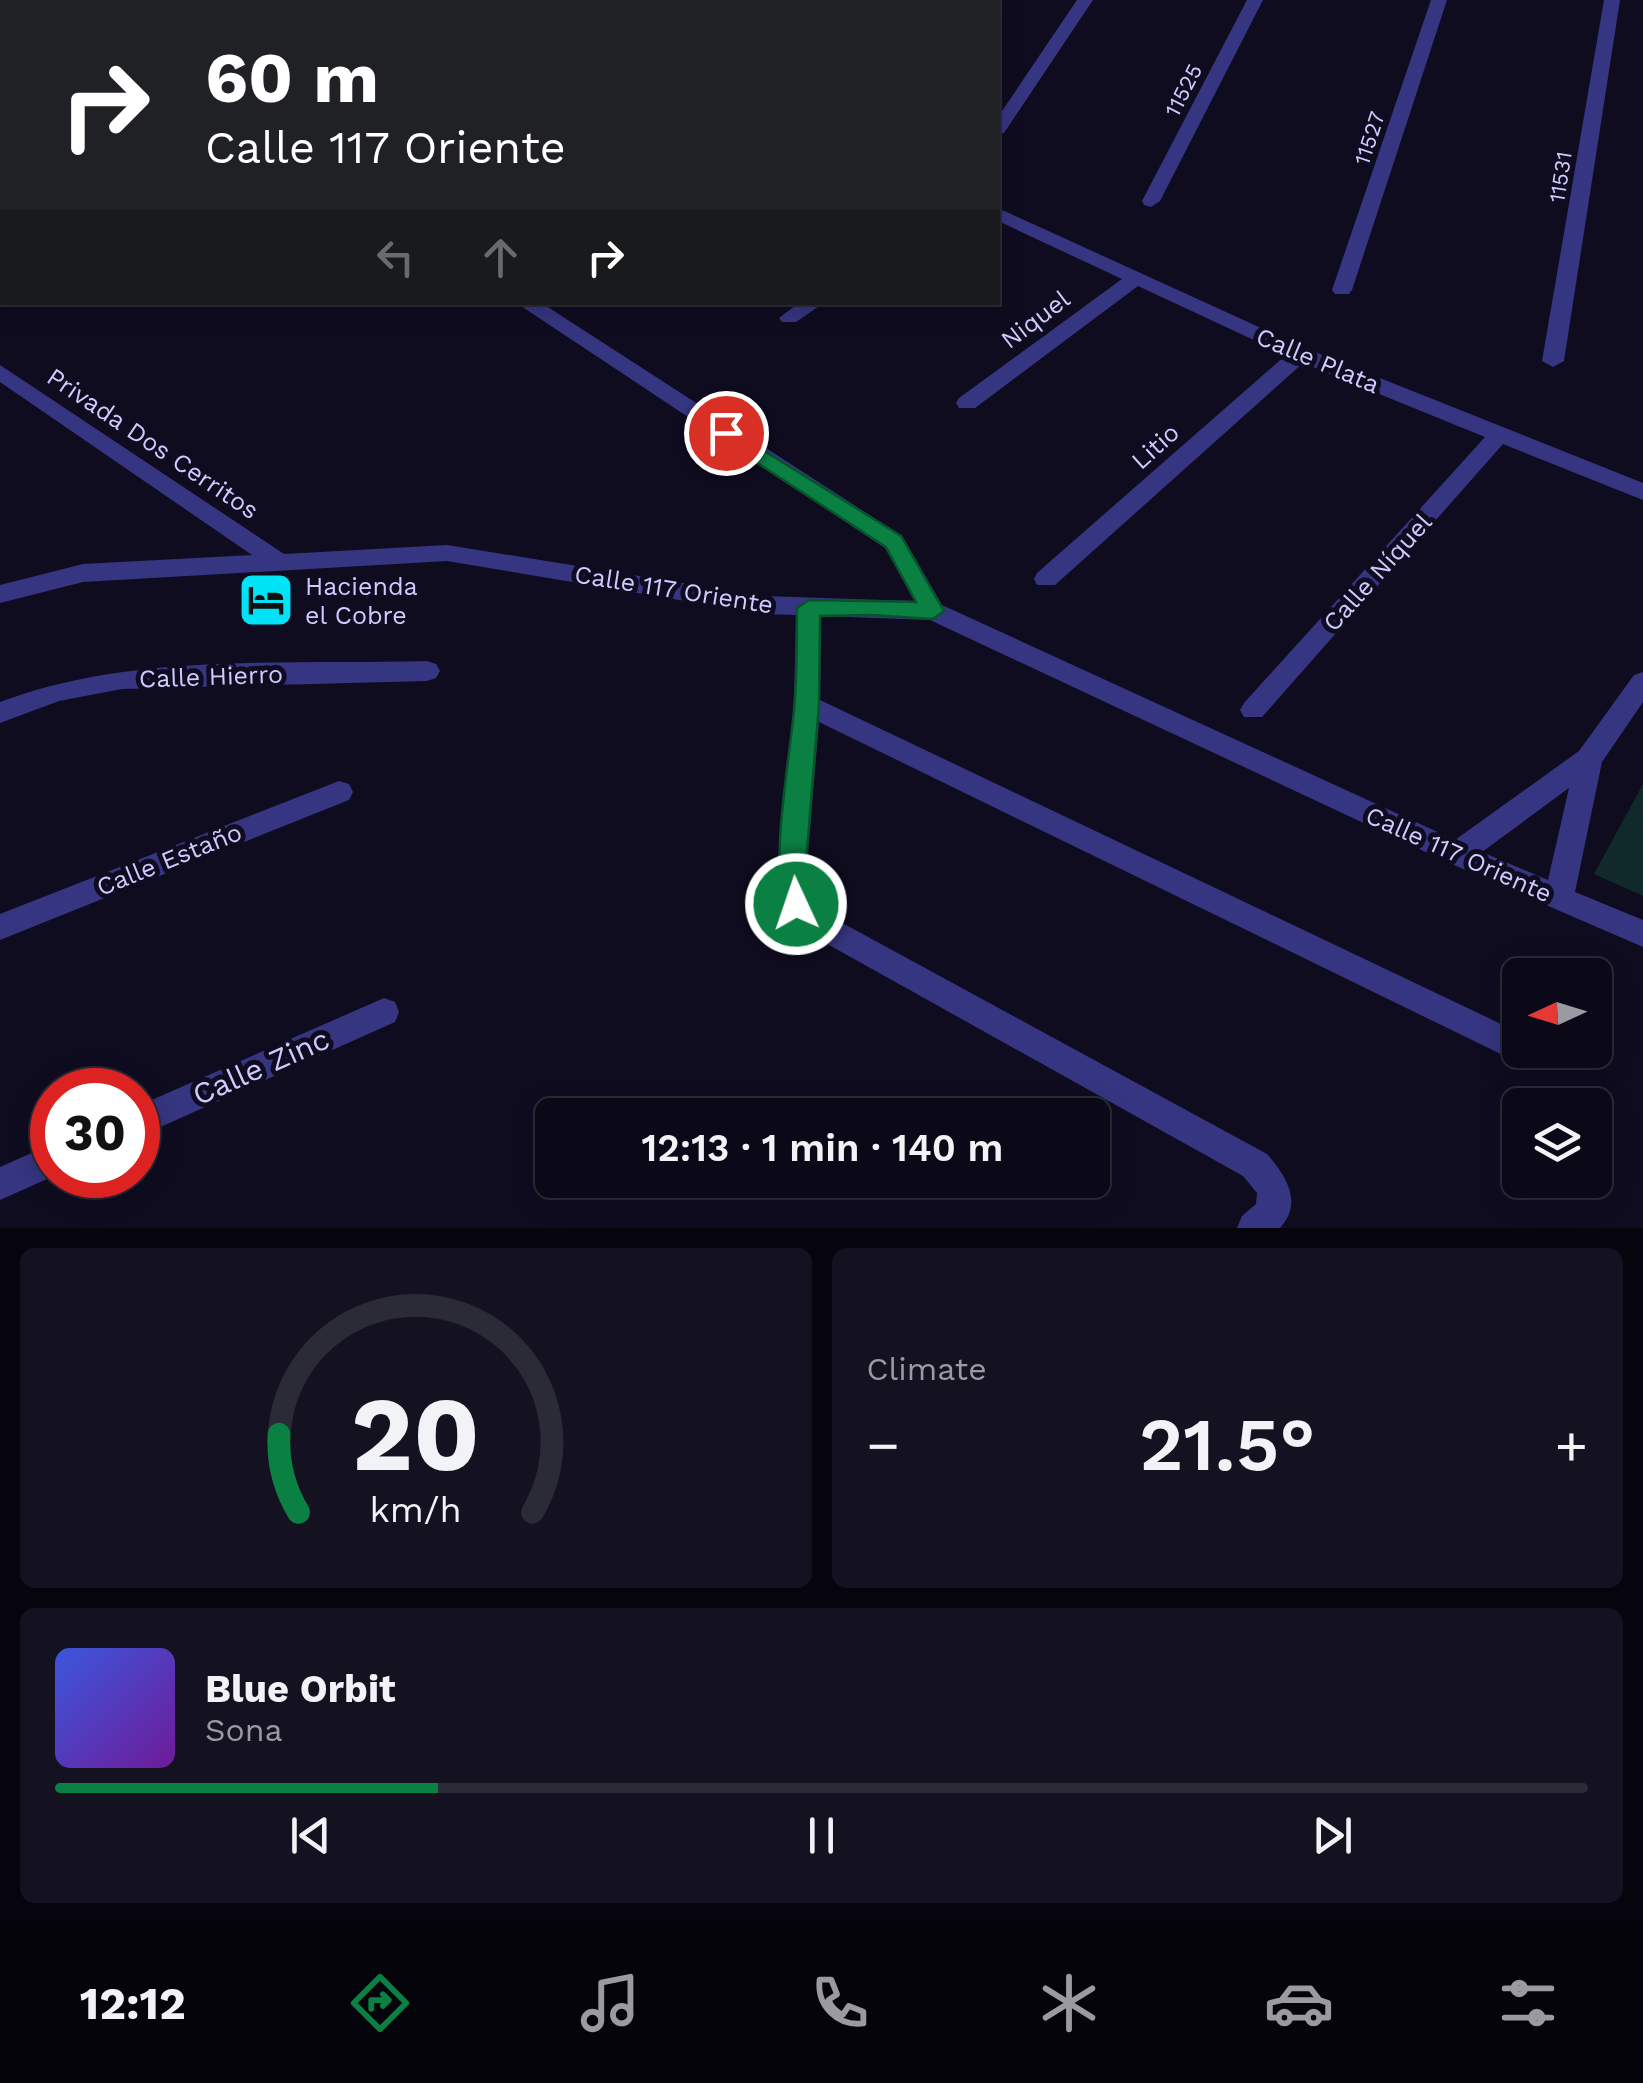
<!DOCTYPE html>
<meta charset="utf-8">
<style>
:root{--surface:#0b0918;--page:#141221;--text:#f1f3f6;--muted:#9a9aa2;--line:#2b2a37;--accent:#0b8043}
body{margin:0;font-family:"Work Sans",sans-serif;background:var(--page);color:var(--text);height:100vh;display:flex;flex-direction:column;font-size:38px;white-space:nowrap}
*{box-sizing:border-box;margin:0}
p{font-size:32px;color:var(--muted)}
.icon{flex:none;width:55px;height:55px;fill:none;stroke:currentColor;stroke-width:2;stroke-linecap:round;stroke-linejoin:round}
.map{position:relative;height:1228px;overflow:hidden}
.details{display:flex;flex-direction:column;gap:20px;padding:20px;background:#06050d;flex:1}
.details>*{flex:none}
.hud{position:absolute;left:0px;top:0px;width:1000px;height:305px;box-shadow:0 5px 25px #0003,0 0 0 2px var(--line);background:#202124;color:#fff;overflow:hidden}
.needle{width:65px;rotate:266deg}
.buttons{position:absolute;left:1502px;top:958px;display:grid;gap:20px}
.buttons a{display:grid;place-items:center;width:110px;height:110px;border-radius:15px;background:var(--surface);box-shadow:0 5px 25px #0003,0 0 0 2px var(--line);font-size:50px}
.speed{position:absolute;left:30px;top:1068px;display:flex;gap:20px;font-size:50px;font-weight:700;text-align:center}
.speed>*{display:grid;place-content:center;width:130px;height:130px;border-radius:50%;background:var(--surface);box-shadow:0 5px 25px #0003,0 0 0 2px var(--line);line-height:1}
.speed .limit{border:15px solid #d22;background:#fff;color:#111}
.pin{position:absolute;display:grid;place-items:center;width:85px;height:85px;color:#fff;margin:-42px;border:5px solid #fff;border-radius:50%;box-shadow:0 2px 10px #0007}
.me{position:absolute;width:110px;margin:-55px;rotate:357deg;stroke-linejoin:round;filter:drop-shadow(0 0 8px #0008)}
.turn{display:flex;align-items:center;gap:35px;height:210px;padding:0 40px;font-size:45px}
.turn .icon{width:130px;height:130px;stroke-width:2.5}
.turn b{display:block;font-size:70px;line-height:85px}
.lanes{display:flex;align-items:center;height:95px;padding:0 40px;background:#0003;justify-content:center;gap:50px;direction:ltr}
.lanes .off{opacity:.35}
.big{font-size:75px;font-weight:600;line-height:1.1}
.details .card{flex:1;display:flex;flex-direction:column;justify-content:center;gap:15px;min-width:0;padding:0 35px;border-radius:15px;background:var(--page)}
.details .dial{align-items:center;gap:0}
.dial svg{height:260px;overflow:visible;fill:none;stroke:var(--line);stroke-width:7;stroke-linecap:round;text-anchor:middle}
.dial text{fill:var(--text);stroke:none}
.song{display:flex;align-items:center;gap:30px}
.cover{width:120px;height:120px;border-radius:15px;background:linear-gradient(135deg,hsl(230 70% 55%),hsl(280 70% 35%))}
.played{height:10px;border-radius:5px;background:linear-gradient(90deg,var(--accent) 25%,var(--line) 25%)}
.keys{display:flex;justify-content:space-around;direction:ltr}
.heat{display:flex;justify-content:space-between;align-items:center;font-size:55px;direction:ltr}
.details .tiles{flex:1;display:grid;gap:20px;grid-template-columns:1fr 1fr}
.card:last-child{grid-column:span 2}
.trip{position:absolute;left:535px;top:1098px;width:575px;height:100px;border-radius:15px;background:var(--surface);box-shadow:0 5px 25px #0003,0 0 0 2px var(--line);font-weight:600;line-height:100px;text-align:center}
.dock{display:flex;height:160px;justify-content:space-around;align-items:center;background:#04040a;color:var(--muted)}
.dock .icon{width:70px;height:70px}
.dock .active{color:var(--accent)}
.dock b{font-size:45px;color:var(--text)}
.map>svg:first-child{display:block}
.green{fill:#0f2a29}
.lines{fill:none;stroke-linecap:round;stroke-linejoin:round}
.minor{fill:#363581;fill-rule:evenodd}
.route{fill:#0b8043;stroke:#07532c;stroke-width:2.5}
.labels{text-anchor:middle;stroke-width:10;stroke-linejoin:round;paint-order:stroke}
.far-street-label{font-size:22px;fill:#cfcbff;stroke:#0f0c20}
.street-label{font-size:25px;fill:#cfcbff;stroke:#0f0c20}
.poi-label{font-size:25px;fill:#cfcbff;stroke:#0f0c20;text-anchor:start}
.near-street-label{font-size:30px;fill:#cfcbff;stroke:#0f0c20}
</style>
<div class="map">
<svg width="1643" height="1228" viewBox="0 0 1643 1228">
<rect width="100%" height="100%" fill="#0f0c20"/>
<path class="green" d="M1643,784V896L1594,874Z"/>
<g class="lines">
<path class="minor" d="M1077,0H1093L1004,133L998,134V117Z
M1247,0H1263L1160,201L1151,207L1144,205L1142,201Z
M1431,0H1447L1352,290L1349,294H1335L1332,290Z
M1604,0H1620L1564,361L1553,367L1542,361Z
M0,168L2,169V183L0,182Z
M2,207V219L0,220V208Z
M998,208L1307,349L1643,483V500L1503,444L1262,717H1244L1240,710L1244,703L1485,437L1303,363L1055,585H1037L1034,579L1037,573L1286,355L1138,286L975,408H959L956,403L959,398L1122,279L998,221Z
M515,302H540L902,536L942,605L1455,840L1579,751L1634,675L1643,672V702L1602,762L1575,892L1643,920V947L1447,862L930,620L821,616L820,700L1520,1033V1050H1535L1531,1058L1520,1062L1509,1058L819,722L806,875L811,899L824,913L1267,1154C1285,1175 1304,1202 1280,1228H1237L1242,1216L1256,1204L1257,1193L1243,1176L804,931L782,904L778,875L794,705L796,615L763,614L447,561L83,582L0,603V585L83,564L252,555L0,382V365L284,554L447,545L763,596L915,601L885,548ZM1569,788L1548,880L1482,852Z
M800,302H825L796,322H782L779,318Z
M427,661L436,664L440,671L436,678L427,681L122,689L59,701L0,723V702C132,652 287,665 427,661Z
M339,781L349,784L353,792L349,800L0,940V914Z
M384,998L395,1002L399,1012L395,1022L138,1137V1106Z
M52,1144V1175H56L0,1200V1167Z"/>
</g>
<path class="route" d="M726,427L901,536L944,611L933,619L870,615L820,616L819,704L805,875L810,904L806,912L796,916L787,912C768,874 790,757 794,710C797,677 797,642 797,608L809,600L916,602L886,547L719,438L716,433Z"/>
<defs>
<g id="hotel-square" transform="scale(2.875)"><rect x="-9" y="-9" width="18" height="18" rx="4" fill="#00e2f6" stroke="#0f0c20"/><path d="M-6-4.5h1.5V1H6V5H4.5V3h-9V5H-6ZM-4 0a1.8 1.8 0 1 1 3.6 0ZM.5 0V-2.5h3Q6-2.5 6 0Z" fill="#111"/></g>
</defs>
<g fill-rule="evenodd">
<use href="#hotel-square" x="266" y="600"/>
</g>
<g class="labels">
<g class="far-street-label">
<text transform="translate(1183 90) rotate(-63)" y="8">11525</text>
<text transform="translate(1369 138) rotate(-72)" y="8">11527</text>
<text transform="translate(1560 177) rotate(-81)" y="8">11531</text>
</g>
<g class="street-label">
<text transform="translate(1035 319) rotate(-37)" y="9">Niquel</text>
<text transform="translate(1318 360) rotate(23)" y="9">Calle Plata</text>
<text transform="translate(153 443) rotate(34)" y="9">Privada Dos Cerritos</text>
<text transform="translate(1155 446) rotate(-42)" y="9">Litio</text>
<text transform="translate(1377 572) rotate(-48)" y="9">Calle Níquel</text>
<text transform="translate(674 589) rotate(9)" y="9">Calle 117 Oriente</text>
<text transform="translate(211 676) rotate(-2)" y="9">Calle Hierro</text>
<text transform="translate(1459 854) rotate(24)" y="9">Calle 117 Oriente</text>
<text transform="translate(169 859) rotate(-22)" y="9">Calle Estaño</text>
</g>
<g class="poi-label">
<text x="305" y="595">Hacienda<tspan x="305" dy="29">el Cobre</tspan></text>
</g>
<g class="near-street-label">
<text transform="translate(261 1067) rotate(-24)" y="10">Calle Zinc</text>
</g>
</g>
</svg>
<div class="buttons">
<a><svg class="needle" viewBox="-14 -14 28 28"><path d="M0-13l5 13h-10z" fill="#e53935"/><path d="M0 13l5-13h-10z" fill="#9a9aa2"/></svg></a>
<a><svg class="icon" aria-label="layers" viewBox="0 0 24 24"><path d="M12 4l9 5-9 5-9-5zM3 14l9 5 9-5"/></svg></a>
</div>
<div class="speed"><div class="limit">30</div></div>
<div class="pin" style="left:726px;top:433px;background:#d93025"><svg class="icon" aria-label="arrive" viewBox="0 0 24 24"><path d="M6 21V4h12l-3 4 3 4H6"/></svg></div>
<svg class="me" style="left:796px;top:904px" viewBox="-20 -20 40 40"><circle r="17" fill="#0b8043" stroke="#fff" stroke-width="3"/><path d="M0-11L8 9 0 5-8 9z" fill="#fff"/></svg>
<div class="trip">12:13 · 1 min · 140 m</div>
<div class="hud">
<div class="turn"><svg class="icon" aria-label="right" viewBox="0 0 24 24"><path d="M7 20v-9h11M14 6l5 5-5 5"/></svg><div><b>60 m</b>Calle 117 Oriente</div></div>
<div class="lanes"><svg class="icon off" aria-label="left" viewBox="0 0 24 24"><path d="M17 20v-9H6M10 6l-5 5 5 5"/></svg><svg class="icon off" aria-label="ahead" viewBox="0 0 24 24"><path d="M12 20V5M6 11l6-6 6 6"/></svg><svg class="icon" aria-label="right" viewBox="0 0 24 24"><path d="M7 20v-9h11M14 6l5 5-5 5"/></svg></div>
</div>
</div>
<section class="details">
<div class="tiles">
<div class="card dial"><svg viewBox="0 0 100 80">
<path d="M14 69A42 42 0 1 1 86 69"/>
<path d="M14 69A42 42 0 0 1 8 45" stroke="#0b8043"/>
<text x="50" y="56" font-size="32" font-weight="700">20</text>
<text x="50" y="72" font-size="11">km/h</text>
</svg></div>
<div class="card"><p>Climate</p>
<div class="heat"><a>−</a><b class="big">21.5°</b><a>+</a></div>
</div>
<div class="card">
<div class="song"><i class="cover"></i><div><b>Blue Orbit</b><p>Sona</p></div></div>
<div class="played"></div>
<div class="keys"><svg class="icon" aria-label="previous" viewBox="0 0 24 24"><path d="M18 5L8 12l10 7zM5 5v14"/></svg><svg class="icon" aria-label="pause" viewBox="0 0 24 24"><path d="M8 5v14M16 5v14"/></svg><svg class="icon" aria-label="next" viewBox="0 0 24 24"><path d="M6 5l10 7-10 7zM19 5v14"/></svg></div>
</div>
</div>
</section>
<nav class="dock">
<b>12:12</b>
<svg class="icon active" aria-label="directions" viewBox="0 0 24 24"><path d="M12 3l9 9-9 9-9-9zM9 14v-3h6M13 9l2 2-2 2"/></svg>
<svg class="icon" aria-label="music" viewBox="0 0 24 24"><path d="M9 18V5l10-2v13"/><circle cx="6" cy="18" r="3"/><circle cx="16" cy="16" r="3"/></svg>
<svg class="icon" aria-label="phone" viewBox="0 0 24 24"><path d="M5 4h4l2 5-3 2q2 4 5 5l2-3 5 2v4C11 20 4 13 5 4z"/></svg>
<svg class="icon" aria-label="climate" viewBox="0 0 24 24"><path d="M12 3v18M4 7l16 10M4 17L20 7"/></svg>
<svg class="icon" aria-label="car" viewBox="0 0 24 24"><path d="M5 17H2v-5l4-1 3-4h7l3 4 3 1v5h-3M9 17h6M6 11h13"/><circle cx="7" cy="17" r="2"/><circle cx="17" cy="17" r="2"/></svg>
<svg class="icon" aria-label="filters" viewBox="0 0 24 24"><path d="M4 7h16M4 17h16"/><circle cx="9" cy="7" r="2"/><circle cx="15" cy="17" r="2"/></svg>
</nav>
